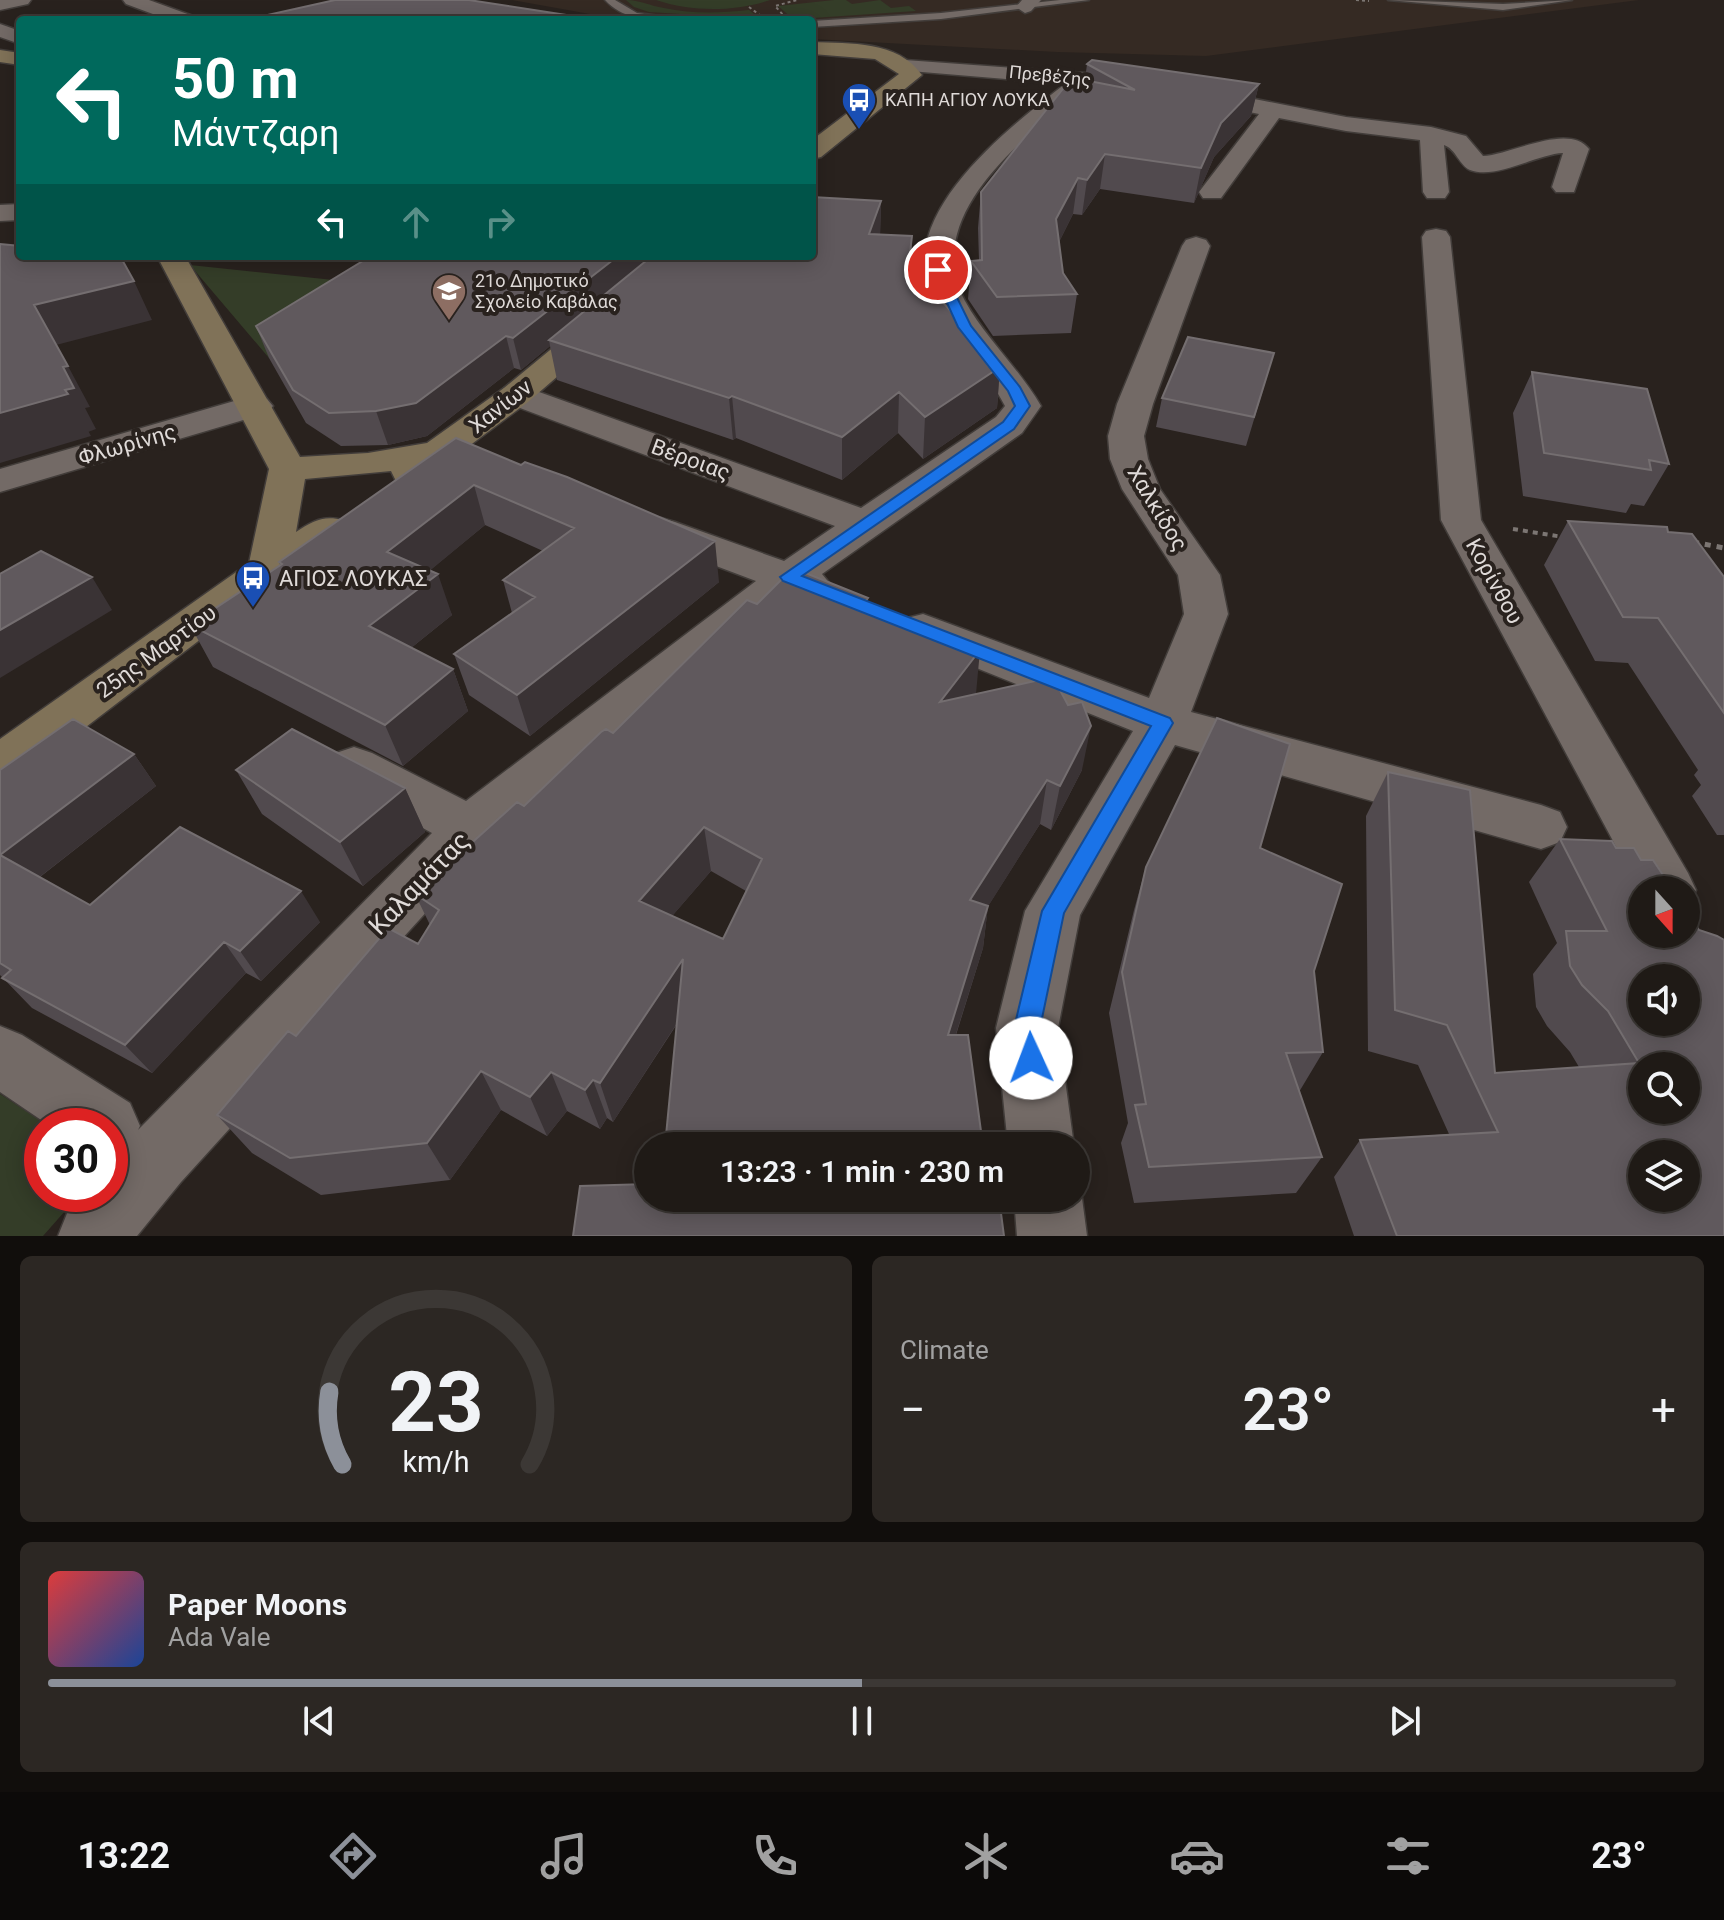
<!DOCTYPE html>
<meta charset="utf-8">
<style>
:root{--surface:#1f1a16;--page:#2c2723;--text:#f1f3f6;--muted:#a1a1a1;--line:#3c3835;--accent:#8c9099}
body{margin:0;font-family:Roboto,sans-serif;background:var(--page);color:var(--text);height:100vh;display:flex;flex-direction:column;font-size:30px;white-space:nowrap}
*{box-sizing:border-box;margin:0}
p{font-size:26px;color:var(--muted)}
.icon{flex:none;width:44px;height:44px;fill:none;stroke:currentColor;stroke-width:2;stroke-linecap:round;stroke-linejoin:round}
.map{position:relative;height:1236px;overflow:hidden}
.details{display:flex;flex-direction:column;gap:20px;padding:20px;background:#110e0c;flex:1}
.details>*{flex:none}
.guide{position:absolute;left:16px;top:16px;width:800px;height:244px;border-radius:8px;box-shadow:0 4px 20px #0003,0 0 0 2px var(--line);background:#00695c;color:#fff;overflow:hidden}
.needle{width:52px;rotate:159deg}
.fabs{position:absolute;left:1628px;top:876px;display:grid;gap:16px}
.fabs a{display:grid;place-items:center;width:72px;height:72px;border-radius:50%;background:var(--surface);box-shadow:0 4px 20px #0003,0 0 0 2px var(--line);font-size:40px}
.speed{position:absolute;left:24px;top:1108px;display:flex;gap:16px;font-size:40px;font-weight:700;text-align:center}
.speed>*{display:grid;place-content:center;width:104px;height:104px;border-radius:50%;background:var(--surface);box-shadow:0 4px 20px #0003,0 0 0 2px var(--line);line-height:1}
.speed .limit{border:12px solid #d22;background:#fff;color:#111}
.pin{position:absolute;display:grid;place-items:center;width:68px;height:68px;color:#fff;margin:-34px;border:4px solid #fff;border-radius:50%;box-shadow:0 2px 8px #0007}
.me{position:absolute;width:88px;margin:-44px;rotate:358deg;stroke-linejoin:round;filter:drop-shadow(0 0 6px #0008)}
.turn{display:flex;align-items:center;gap:28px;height:168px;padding:0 24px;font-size:36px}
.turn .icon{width:104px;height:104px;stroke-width:2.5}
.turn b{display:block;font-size:56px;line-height:68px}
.lanes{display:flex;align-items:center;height:76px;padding:0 24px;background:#0003;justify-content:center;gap:40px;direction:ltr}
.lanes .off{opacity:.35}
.big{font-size:60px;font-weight:600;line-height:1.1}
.details .card{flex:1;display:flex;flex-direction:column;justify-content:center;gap:12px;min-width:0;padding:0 28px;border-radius:12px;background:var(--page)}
.details .dial{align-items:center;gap:0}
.dial svg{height:208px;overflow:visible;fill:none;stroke:var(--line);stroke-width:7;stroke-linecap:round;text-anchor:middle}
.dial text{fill:var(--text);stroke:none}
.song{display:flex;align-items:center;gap:24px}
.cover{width:96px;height:96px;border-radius:12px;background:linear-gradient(135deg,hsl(0 70% 55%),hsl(220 70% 35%))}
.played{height:8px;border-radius:4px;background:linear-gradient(90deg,var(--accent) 50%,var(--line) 50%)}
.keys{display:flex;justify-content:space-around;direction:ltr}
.heat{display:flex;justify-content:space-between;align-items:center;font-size:44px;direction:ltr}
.details .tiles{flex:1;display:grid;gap:20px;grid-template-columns:1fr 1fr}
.card:last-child{grid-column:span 2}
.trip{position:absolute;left:634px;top:1132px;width:456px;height:80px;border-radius:40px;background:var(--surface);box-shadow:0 4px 20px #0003,0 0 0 2px var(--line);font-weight:600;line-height:80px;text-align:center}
.menu{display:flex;height:128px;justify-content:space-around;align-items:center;background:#0c0a09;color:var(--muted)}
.menu .icon{width:56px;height:56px}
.menu .on{color:var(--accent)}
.menu b{font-size:36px;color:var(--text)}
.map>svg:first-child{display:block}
.built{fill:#352a23}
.green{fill:#343d28}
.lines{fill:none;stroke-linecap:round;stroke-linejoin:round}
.lane-casing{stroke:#423d3a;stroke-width:3}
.street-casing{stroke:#423d3a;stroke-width:3}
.secondary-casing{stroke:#423d3a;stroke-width:3}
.path-far2{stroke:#7c7673;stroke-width:2;stroke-dasharray:3 3;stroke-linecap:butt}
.path-far1{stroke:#7c7673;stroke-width:4;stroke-dasharray:5 5;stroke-linecap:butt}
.path{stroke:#7c7673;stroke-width:5;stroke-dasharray:6 6;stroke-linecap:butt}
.lane{fill:#736a66;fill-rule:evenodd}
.street{fill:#736a66;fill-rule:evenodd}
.secondary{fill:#807258;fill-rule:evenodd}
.wall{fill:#514a4e;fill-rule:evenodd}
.shaded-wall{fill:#3a3335}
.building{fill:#60595d;stroke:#746e70;stroke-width:2;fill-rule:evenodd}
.route{fill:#1a73e8;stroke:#114b97;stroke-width:2}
.labels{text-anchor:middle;stroke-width:8;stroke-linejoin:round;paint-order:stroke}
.far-street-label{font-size:18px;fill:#dfdad8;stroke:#29221e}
.far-poi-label{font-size:18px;fill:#dfdad8;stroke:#29221e;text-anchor:start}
.street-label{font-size:22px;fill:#dfdad8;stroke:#29221e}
.poi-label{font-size:22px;fill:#dfdad8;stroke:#29221e;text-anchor:start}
.near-street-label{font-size:26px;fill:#dfdad8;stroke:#29221e}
</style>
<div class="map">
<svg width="1724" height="1236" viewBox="0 0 1724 1236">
<rect width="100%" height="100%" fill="#29221e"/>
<path class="built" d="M512,0H1639L1206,56L1057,52L812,39V20H623Z"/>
<path class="green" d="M626,0C640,0 650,6 664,8C692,14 720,13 749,10L760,19L649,12L634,7Z
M656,0H770C735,12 691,12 656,0Z
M834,0H846L852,4L880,0L891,8L909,6L916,11L783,20L792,18L778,6Z
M190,265L382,285L269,358Z
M0,1094L49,1126H42V1194H80L43,1236H0Z"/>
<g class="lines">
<g class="lane-casing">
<path id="lane" d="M605,0H615L637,13L690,20C660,20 627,24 605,0Z
M1060,0H1089L941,19L812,27V21L941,13Z
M1388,0L1503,4L1572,0L1503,10Z"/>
</g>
<g class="street-casing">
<path id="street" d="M0,0H31L28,4L0,10Z
M123,0H149L193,16L195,20H169L126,4Z
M1022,0H1041L1031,11L1025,13L1016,7Z
M0,24L20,31V44L0,37Z
M905,60L1085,73L1110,76L1113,81L1102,87L1089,86C1030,133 918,214 965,301C986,339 1019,368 1041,406L1022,433L822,574L831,585L825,595L810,599L794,595L489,843L181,1182L137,1236H58L68,1211L83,1194H110V1162L116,1155L110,1157V1126H50L0,1092V1026L22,1035L130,1103L140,1126L138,1130L432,833L336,781L329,767L336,753L354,747L372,753L466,801L756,581L647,540L641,531L647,522L661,518L675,522L784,561L835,526L504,402L499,395L504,388L516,385L528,388L861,508L996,417L1005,406C984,365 950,335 931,293C895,214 1012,125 1065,84L898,70L895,66Z
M1194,87L1346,117L1431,127L1466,136L1483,156C1510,155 1569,122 1589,149L1574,192H1556L1552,187L1563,153C1537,154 1496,180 1470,170C1459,165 1456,149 1444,145L1449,192L1445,198H1427L1423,192L1420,140L1346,131L1279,118L1221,198H1203L1199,192L1259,114L1186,99L1183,94L1186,89Z
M20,204V220L0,221V205Z
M1436,229L1446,231L1450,237L1481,520L1688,873L1696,890L1688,907L1686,890H1642V895L1441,520L1422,237L1426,231Z
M1196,237L1206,240L1210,246L1153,404L1144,436L1148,459L1160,489L1220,575L1228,614L1191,712L1541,805L1560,812L1567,827L1560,842L1541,849L1175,745L1080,915L1058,1028L1074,1146H1008L996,1028L1025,911L1133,731L907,640L901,629L907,618L923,614L1149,698L1184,614L1178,575L1122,489L1110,459L1108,436L1117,404L1182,246L1186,240Z
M255,395L267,399L273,406L267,413L0,492V469Z
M1076,1183L1082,1198L1087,1236H1017L1014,1198H1076Z"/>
</g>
<g class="secondary-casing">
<path id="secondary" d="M812,42C851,44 897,40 922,75L821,157L812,159V140L899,74L875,59L812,54Z
M0,50L20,53V65L0,62Z
M157,256H185L300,457L368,453L427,443L504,388L664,256H696L528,402L422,481L409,484L396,481L391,471L305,479L296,532C313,521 323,515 343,520L349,529L343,538L244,606L18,779L0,785V739L249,563L269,469Z"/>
</g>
<path class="path-far2" d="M1356,0L1369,1
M749,7L765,19
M710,18L729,20
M765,19L785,17L775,6L797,0"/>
<path class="path-far1" d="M1513,529L1563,537"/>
<path class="path" d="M1693,542L1724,548"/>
<use href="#lane" class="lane"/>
<use href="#street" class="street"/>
<use href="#secondary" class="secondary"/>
</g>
<path class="wall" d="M1087,64L1259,84L1251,116L1214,157L1194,203L1100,189L1082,215L1073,214L1059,242L1063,273L1077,294L1071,333L993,336L968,299L971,261L979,260L978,228L981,192L1085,80Z
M881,201L880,235L912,236V261L957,299L956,317L1000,367L997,408L923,459L898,433L842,480L736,438L733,440L557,380L550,346L521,370L514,368L427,436L388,445L341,446L306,423L269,358L256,326L812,256Z
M1274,353L1246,446L1156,427L1162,398Z
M1532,372L1669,464L1644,506L1631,504L1626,513L1523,496L1513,413Z
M456,438L719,582L530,736L469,695L454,654L512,613L503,580L543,551L485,525L430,570L452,615L411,648L453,669L468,711L403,766L213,667L190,625L280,565L279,562Z
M1568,521L1668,532L1724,577V835H1717L1692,796L1701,785L1694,775L1698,770L1628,663L1595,661L1544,565Z
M757,604H868L976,694L1082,770L1051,830L1040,824L988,906L983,948L956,1035L677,1024L613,1122L607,1118L600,1129L567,1111L547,1136L501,1110L450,1180L321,1195L252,1153L217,1115L296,1036L418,944L430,925L415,894L613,733ZM711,871L746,891L723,939L672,916Z
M134,754L156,786L40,877L90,905L320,922L261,981L246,973L152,1073L32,1008L0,975V770Z
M236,770L405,788L425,832L363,886L262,814Z
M1388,772L1495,1073L1579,1067L1570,1052L1547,1026L1536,1007L1533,974L1557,943L1529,882L1560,839L1612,841L1724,1236H1354L1334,1177L1360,1140L1449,1134L1418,1065L1368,1051L1366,816Z
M1260,848L1314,971L1323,1052L1299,1092L1322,1157L1296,1193L1134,1203L1121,1143L1128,1123L1109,1013L1134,910L1146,867Z"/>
<path class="shaded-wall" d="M1259,84L1251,116L1214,157L1194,203L1201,168L1221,123Z
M1105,154L1100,189L1082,215L1087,180Z
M1078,178L1073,214L1052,256L1056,219Z
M881,201L880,238L869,234Z
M618,256H653L549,340L550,346L521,370L513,338Z
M134,281L152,320L56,345L34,305Z
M506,336L514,368L427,436L388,445L376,411Z
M68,366L90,407L85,408L96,429L88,432L65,390L63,367Z
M1000,367L997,408L923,459L925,417Z
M899,392L898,433L842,480V437Z
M68,394L91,436L0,463V413Z
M732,396L736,438L733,440L729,398Z
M474,485L485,525L403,593L387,552Z
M715,541L719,582L530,736L517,695Z
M438,574L452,615L386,668L369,626Z
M92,577L112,610L0,678V630Z
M980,650L976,694L940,702Z
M453,669L468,711L403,766L385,725Z
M1091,726L1082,770L1051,830L1060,786Z
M134,754L156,786L28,886L0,855Z
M1047,780L1040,824L965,943L970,900Z
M405,788L425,832L363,886L340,842Z
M704,827L711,871L649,943L639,901Z
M301,891L320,922L261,981L240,951Z
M988,906L983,948L943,1075L948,1035Z
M224,942L246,973L152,1073L125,1045Z
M683,959L692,1000L613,1122L600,1083Z
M481,1071L501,1110L450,1180L427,1143Z
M551,1072L567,1111L547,1136L530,1097Z
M593,1080L607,1118L600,1129L585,1090Z"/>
<path class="building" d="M335,0H469L586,18L580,20H245Z
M1092,60L1259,84L1221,123L1201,168L1105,154L1087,180L1078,178L1056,219L1063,273L1077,294L997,297L971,261L982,260L981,192L1066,85L1074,78L1135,90L1087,64Z
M812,197L881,201L869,234L912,236L909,261H932L957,299H940L1000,367L925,417L899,392L842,437L732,396L729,398L549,340L652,256H812Z
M0,244L20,246V256H120L134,281L34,305L68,366L63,367L74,388L65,390L68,394L0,413Z
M371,256H618L513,338L506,336L416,403L376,411L329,413L293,390L256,326Z
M1188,337L1274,353L1254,417L1162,398Z
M1532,372L1647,389L1669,464L1649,460L1651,470L1544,453Z
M456,438L521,465L525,462L567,477L715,541L517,695L454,654L535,597L503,580L574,528L474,485L387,552L438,574L369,626L453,669L385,725L190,625L282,564L279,562Z
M1568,521L1667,527L1668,532L1692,534L1724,577V713L1658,618L1623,617Z
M41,551L92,577L0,630V574Z
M793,568L868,598L864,603L980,650L940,702L1053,677L1068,705L1082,702L1091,726L1060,786L1047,780L970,900L988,906L948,1035H968L983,1146H665L683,959L600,1083L593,1080L585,1090L551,1072L530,1097L481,1071L427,1143L290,1158L217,1115L288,1031L296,1036L388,928L418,944L439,910L415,894L517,802L524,806L601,732L606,729L613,733L747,600L757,604ZM704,827L762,859L723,939L639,901Z
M1217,718L1290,744L1260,848L1342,884L1314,971L1323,1052L1286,1053L1322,1157L1149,1167L1135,1105L1146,1104L1122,972L1146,867Z
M73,719L134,754L0,855V770Z
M292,729L405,788L340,842L236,770Z
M1388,772L1470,790L1495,1073L1639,1063L1608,1011L1582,985L1570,966L1566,931H1607L1560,839L1612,841L1616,848H1634L1641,860H1653L1673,890H1642V934H1686V910L1699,930L1717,936L1724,940V1236H1397L1360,1140L1498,1132L1447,1025L1395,1010ZM1642,978H1686V1022H1642ZM1642,1066H1686V1110H1642ZM1642,1154H1686V1198H1642Z
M180,827L301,891L240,951L224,942L125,1045L2,978L11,970L0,963V855L90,905Z
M648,1184V1198H999L1004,1236H573L580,1186Z"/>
<path class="route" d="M933,267H942L971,326L1020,387L1030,406L1014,429L802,576L1170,718L1173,723L1064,913L1040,1028L1044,1058L1040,1066L1031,1070L1021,1066L1014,1028L1042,911L1151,726L783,581L780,577L1003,422L1015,406L1008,391L958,327L932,270Z"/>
<defs>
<g id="bus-pin" transform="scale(1.8)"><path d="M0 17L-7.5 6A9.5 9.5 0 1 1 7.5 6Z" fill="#1a4fb4" stroke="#29221e"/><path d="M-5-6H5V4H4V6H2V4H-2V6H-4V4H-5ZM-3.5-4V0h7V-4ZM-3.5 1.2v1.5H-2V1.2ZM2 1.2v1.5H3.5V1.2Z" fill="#fff"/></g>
<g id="school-pin" transform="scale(1.8)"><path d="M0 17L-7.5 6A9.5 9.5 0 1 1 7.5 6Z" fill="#8d6e63" stroke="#29221e"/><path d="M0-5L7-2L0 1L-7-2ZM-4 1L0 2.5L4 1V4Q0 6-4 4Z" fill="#fff"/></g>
</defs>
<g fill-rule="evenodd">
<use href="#bus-pin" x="859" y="100"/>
<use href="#school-pin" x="449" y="291"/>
<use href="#bus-pin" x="253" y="578"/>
</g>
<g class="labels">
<g class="far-street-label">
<text transform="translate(1050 76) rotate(6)" y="6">Πρεβέζης</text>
</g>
<g class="far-poi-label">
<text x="885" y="106">ΚΑΠΗ ΑΓΙΟΥ ΛΟΥΚΑ</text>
<text x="475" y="287">21ο Δημοτικό<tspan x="475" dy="21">Σχολείο Καβάλας</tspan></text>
</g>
<g class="street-label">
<text transform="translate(500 406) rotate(-38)" y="8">Χανίων</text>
<text transform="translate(127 444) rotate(-16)" y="8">Φλωρίνης</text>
<text transform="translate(691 459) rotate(20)" y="8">Βέροιας</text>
<text transform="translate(1158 508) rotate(59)" y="8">Χαλκίδος</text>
<text transform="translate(1495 581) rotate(61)" y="8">Κορίνθου</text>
<text transform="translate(156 651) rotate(-36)" y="8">25ης Μαρτίου</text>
</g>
<g class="poi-label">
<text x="279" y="586">ΑΓΙΟΣ ΛΟΥΚΑΣ</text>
</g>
<g class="near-street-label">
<text transform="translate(419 883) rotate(-46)" y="9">Καλαμάτας</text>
</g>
</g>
</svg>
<div class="fabs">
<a><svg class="needle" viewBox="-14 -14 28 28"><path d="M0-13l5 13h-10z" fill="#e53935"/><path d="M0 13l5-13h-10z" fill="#a1a1a1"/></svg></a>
<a><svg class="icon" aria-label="sound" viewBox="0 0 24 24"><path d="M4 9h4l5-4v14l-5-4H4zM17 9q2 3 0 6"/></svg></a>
<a><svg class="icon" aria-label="search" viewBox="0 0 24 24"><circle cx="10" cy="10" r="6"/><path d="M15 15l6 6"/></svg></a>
<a><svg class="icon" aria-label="layers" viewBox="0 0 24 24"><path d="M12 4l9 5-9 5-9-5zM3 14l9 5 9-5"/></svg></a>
</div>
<div class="speed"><div class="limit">30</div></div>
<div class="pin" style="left:938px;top:270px;background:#d93025"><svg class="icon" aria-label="arrive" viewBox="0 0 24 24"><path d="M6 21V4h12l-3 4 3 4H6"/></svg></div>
<svg class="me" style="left:1031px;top:1058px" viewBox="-20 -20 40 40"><circle r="19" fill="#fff"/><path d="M0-13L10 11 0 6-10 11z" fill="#1a73e8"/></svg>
<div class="trip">13:23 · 1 min · 230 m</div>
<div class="guide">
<div class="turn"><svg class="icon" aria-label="left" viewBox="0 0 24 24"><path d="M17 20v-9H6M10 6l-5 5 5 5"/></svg><div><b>50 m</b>Μάντζαρη</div></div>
<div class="lanes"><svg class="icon" aria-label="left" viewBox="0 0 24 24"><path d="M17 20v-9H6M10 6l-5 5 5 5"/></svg><svg class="icon off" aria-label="ahead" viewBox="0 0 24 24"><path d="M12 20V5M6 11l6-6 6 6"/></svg><svg class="icon off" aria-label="right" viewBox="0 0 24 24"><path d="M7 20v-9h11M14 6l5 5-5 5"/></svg></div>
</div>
</div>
<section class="details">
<div class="tiles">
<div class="card dial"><svg viewBox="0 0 100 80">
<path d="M14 69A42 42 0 1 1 86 69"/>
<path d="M14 69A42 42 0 0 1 9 41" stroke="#8c9099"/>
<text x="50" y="56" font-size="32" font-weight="700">23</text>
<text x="50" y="72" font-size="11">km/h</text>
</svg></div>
<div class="card"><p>Climate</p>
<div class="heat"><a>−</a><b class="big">23°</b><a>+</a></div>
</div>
<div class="card">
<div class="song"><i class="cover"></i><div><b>Paper Moons</b><p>Ada Vale</p></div></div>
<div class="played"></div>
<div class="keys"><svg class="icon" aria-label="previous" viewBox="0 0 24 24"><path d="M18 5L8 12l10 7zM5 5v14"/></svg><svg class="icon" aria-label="pause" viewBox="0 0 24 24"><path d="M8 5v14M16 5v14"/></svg><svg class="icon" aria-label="next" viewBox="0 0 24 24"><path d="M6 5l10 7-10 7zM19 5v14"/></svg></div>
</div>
</div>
</section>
<nav class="menu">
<b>13:22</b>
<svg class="icon on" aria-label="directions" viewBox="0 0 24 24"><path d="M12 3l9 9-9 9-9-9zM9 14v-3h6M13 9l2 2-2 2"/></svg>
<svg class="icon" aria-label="music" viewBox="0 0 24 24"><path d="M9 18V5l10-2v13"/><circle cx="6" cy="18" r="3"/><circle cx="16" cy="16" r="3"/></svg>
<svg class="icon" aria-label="phone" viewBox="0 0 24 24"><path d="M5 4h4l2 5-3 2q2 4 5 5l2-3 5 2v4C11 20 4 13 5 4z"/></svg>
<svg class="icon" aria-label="climate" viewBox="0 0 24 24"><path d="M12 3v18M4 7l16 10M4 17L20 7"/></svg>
<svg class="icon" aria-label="car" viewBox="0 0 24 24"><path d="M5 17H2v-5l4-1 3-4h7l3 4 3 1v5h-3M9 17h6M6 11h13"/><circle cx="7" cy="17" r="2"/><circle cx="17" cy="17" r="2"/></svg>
<svg class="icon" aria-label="filters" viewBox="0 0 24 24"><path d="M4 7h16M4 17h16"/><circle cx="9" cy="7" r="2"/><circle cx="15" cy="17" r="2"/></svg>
<b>23°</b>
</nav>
